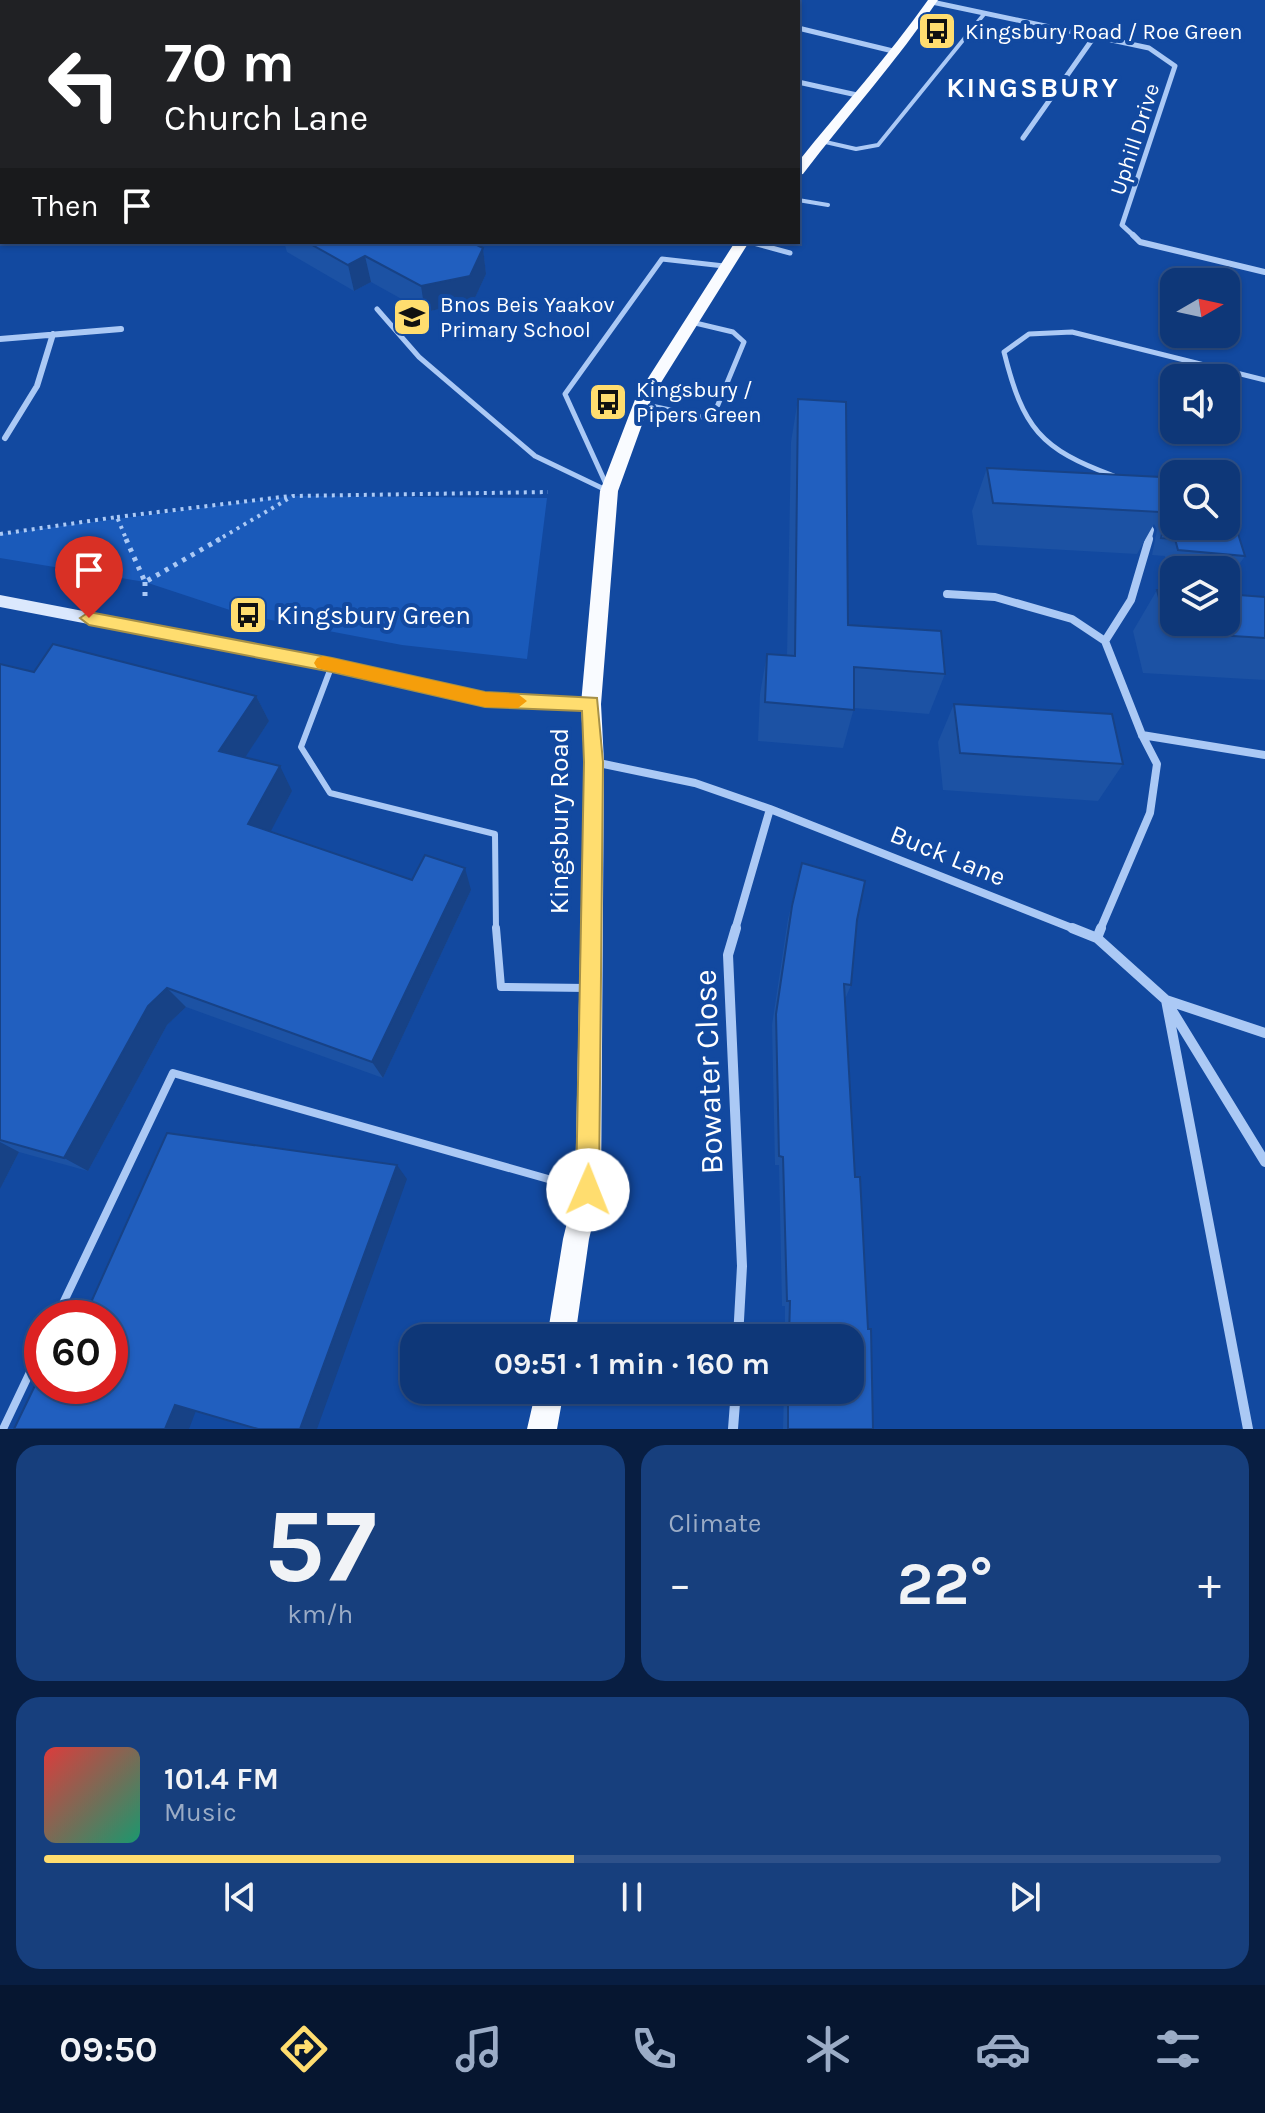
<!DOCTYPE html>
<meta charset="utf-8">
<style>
:root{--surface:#0e3778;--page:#173f7d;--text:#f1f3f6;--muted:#9bacc6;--line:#2e518a;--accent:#ffdd6f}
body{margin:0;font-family:Karla,sans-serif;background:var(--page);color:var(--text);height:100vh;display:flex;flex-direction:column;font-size:30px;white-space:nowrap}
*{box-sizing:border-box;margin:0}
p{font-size:26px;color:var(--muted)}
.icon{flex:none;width:44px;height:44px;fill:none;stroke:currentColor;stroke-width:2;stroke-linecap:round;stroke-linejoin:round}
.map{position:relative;height:1429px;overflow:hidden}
.details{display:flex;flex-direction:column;gap:16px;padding:16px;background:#081e42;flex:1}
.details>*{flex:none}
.banner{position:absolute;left:0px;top:0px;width:800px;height:244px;box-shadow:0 2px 6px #0004,0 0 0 2px var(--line);background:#202124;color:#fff;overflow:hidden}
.needle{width:52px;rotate:81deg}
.controls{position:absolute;left:1160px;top:268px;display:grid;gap:16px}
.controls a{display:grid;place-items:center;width:80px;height:80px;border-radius:16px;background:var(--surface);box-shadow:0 2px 6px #0004,0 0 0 2px var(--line);font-size:40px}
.speed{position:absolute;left:24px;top:1300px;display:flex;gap:16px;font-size:40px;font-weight:700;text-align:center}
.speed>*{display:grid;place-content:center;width:104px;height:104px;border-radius:50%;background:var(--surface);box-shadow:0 2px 6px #0004,0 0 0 2px var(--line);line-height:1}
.speed .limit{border:12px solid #d22;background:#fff;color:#111}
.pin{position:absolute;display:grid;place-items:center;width:68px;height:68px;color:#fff;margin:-82px -34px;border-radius:50% 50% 50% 0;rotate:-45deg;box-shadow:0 0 8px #0007}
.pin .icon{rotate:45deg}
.me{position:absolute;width:88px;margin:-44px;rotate:1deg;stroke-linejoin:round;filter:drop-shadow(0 0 6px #0008)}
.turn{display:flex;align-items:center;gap:28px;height:168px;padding:0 32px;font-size:36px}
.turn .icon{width:104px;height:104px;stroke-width:2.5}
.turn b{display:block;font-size:56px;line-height:68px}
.then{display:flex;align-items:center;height:76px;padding:0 32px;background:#0003;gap:16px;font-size:30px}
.big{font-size:60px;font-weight:700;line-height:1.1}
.details .tile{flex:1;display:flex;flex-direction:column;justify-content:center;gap:12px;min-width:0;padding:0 28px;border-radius:24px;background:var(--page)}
.details .dial{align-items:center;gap:0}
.dial b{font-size:104px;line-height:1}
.song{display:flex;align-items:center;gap:24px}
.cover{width:96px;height:96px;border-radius:12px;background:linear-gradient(135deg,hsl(0 70% 55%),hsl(160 70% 35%))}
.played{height:8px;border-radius:4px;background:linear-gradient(90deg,var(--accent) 45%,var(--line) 45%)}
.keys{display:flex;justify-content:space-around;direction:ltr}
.heat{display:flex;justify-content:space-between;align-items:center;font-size:44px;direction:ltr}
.details .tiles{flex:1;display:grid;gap:16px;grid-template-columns:1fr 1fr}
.tile:last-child{grid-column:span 2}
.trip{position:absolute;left:400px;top:1324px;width:464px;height:80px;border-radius:24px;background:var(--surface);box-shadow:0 2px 6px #0004,0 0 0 2px var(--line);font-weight:700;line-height:80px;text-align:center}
.dock{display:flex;height:128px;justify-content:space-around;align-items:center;background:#061630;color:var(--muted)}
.dock .icon{width:56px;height:56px}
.dock .active{color:var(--accent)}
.dock b{font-size:36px;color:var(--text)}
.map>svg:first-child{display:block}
.green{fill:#1a5aba}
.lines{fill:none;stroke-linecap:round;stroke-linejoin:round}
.path-far1{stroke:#abc9f5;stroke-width:4;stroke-dasharray:3 5;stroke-linecap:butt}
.path{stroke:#abc9f5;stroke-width:5;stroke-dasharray:4 6;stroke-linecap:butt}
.lane-far3{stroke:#abc9f5;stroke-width:4}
.lane-far2{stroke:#abc9f5;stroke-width:5}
.lane-far1{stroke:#abc9f5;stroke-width:6}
.lane{stroke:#abc9f5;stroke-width:8}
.street-far3{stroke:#abc9f5;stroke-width:5}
.street-far2{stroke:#abc9f5;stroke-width:6}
.street-far1{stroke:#abc9f5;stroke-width:8}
.street{stroke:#abc9f5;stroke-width:10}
.secondary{fill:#dbe8fd;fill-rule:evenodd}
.primary{fill:#f9fbff;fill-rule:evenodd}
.wall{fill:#1c52a4}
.shaded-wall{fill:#174286}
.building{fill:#215fbf;stroke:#174286;stroke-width:2}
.route{fill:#ffdd6f;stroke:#a69048;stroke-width:2}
.slow{fill:#f59e0b}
.labels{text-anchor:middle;stroke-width:8;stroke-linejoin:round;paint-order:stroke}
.far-poi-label{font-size:22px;fill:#fff;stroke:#1249a0;text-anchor:start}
.far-street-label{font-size:22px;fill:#fff;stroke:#1249a0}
.poi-label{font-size:26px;fill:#fff;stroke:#1249a0;text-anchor:start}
.street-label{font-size:26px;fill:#fff;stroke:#1249a0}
.far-district-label{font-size:28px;font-weight:bold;letter-spacing:2px;fill:#fff;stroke:#1249a0}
.near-street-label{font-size:32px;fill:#fff;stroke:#1249a0}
</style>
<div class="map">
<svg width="1265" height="1429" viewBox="0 0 1265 1429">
<rect width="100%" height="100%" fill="#1249a0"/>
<path class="green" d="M293,496L547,498L527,659L402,645L245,615L145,582L0,558V534Z"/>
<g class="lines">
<path class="path-far1" d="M117,517L290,496
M0,534L117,517L127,541
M216,541L293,496L548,492"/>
<path class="path" d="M126,539L145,582L220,539
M145,582V601"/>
<path class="lane-far3" d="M414,2L421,0
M821,141L856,149L878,145L985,13
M798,200L828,205"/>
<path class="lane-far2" d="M750,242L790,253
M377,309L419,357L535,456L606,490
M642,404L703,417L717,407L744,342L733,332L691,322
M1114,476C1040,449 1023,428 1004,352L1029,334L1072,332L1265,380
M606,484L565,394L662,259L724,266"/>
<path class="lane-far1" d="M332,665L301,747L330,793L495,834L496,930"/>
<path class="lane" d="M496,928L501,987L587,988
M56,1318L173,1073L580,1188
M3,1429L42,1347"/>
<path class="street-far3" d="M932,2L1149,48L1175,66L1122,225L1135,237
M798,28L897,52
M798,82L857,95
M1023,138L1094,37"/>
<path class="street-far2" d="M1133,235L1140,242L1265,272
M0,339L121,329
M5,438L37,386L53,334
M1147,524L1151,530L1148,541"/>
<path class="street-far1" d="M947,594L995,597L1072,619L1105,641
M1142,735L1265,755
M594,762L695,783L770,809L1077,930
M735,930L770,809
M1100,930L1150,813L1157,764L1142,735L1105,641L1131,600L1149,539"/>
<path class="street" d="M736,928L728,955L742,1266L738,1338
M1072,928L1097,938L1166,1000L1265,1033
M1097,938L1101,928
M1166,1000L1248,1429
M1168,1004L1265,1162
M733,1429L736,1390"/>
<path class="secondary" d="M0,595L332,659L485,693L591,698L597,699L599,704L597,709L591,710L485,705L332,671L0,607Z"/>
<path class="primary" d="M928,0H938C897,61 848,115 803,174L798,175V162C841,108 888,57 928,0Z
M735,242H749L652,397L618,491L601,704L604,762L601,1190L589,1239L575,1338H547L563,1239L575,1190L584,762L581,704L600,491L636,397Z
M536,1390H564L557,1429H527Z"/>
</g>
<path class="wall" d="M284,242H471L483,248L486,274L473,302L425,312L371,282L354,291L287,252Z
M798,399L848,625L945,674L929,714L854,708L843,748L758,741L760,694L767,654L787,656L791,442Z
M987,468L1163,503L1245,556L1233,573L1226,572V570H1196L1168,568L1165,556L1152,555L1157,530L1154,524L1137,554L977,545L972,511Z
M1157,590L1265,597V680L1143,673L1133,631Z
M0,664L34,672L256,696L269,721L245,757L292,791L270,832L412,880L471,890L383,1078L186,1007L167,1025L88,1171L19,1152L0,1189Z
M954,704L1123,764L1098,801L943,790L938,742Z
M802,863L857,920L851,985L846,997H845L855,1177L873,1429H783L784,1390H850V1338H785V1306H782L779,1165H775L772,1025L788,919Z"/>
<path class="shaded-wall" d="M483,248L486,274L473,302L425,312L421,286Z
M365,256L371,282L354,291L348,265Z
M256,696L269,721L233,776L219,751Z
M280,766L292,791L262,848L248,824Z
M465,868L471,890L383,1078L372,1062Z
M167,988L186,1007L167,1025L88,1171L64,1158L148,1006Z
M0,1142L19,1152L0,1189Z
M397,1165L407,1179L317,1429H300Z
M175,1405L197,1408L189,1429H165Z"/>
<path class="building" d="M495,0H560L561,2H496Z
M307,242H471L483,248L470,276L421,286L365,256L348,265Z
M798,399L846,402L848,625L941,631L945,674L854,667V710L765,702L767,654L795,656Z
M987,468L1161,477L1168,488L1160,512L993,503Z
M1162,503L1174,504V526H1226V508H1230L1245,556L1178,550L1175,539L1161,538L1167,512Z
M1157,590L1174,591V622H1226V594L1265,597V638L1168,632Z
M53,644L256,696L219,751L280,766L248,824L412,880L425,855L465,868L372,1062L167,988L148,1006L64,1158L0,1140V664L34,672Z
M954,704L1112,714L1123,764L960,753Z
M802,863L865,881L857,920L851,985L844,984L855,1177H860L868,1329H871L873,1429H788V1390H850V1338H789L790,1301H787L783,1157L779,1156L776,1014L792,906Z
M167,1133L397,1165L300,1429H258L175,1405L165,1429H14L42,1371V1386H110V1318H84Z
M57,1314L69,1318H55Z
M42,1346V1367L33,1364Z"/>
<path class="route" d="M89,612L332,658L485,692L597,698L603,762L599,1190L596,1199L588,1202L579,1199L576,1190L584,762L582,711L485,707L332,672L89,625L80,618Z"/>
<path class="slow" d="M323,656L485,692L518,694L527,701L518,708L485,707L317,668L314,663L317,658Z"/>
<defs>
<g id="bus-square" transform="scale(2)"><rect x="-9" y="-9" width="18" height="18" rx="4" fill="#ffdd6f" stroke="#1249a0"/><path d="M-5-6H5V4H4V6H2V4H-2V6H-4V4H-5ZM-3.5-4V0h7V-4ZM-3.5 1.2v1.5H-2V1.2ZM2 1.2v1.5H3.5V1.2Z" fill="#111"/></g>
<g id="school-square" transform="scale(2)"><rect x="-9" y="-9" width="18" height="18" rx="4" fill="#ffdd6f" stroke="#1249a0"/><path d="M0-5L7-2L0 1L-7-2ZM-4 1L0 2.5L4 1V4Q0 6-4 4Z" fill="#111"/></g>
</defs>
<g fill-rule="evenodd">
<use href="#bus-square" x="937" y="31"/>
<use href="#school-square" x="412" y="317"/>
<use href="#bus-square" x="608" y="402"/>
<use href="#bus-square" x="248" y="615"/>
</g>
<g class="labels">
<g class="far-poi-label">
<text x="965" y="39">Kingsbury Road / Roe Green</text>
<text x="440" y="312">Bnos Beis Yaakov<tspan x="440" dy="25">Primary School</tspan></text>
<text x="636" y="397">Kingsbury /<tspan x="636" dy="25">Pipers Green</tspan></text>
</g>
<g class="far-street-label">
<text transform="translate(1134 139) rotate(-72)" y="8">Uphill Drive</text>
</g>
<g class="poi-label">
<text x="276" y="624">Kingsbury Green</text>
</g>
<g class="street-label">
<text transform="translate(559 821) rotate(-90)" y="9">Kingsbury Road</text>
<text transform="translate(948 855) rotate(22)" y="9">Buck Lane</text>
</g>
<g class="far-district-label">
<text x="1033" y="97">KINGSBURY</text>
</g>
<g class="near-street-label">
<text transform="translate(708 1072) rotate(-92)" y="11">Bowater Close</text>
</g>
</g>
</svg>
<div class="controls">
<a><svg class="needle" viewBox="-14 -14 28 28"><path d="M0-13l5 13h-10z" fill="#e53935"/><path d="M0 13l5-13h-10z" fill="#9bacc6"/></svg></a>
<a><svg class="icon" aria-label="sound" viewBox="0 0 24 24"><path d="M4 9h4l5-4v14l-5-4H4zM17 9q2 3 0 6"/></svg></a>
<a><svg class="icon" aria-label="search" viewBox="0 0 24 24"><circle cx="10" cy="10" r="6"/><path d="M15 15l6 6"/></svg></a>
<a><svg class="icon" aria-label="layers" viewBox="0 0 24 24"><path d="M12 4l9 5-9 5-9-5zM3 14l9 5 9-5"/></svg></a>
</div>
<div class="speed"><div class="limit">60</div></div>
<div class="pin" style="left:89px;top:618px;background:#d93025"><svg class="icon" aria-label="arrive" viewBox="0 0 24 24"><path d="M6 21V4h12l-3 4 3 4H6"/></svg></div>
<svg class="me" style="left:588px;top:1190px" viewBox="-20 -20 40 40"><circle r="19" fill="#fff"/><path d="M0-13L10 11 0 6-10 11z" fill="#ffdd6f"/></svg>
<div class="trip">09:51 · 1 min · 160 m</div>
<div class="banner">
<div class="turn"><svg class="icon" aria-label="left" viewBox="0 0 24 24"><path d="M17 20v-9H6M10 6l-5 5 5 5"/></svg><div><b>70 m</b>Church Lane</div></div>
<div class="then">Then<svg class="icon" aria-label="arrive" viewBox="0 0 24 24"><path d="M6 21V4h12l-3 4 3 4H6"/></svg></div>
</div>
</div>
<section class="details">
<div class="tiles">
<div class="tile dial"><b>57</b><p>km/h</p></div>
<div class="tile"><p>Climate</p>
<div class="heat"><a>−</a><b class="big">22°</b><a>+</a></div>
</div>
<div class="tile">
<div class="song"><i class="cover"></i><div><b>101.4 FM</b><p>Music</p></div></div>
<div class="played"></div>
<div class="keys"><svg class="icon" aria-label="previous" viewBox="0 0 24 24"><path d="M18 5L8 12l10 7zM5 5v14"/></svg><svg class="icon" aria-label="pause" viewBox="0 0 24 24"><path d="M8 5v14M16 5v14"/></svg><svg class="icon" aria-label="next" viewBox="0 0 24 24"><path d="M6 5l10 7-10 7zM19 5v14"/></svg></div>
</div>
</div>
</section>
<nav class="dock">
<b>09:50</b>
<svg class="icon active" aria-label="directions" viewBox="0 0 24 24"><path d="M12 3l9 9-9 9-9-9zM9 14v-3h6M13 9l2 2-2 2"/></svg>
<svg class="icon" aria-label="music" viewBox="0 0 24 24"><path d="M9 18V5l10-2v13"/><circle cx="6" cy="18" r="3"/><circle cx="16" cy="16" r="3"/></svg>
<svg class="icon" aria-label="phone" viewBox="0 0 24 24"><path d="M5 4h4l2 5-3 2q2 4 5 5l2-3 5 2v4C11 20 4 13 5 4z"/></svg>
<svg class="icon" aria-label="climate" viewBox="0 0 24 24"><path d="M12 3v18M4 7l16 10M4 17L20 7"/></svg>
<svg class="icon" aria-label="car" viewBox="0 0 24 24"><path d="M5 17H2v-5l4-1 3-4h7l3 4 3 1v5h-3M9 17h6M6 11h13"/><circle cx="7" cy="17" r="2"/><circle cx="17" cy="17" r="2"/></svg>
<svg class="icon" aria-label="filters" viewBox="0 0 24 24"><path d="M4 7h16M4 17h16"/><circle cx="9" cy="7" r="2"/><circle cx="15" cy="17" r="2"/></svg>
</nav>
